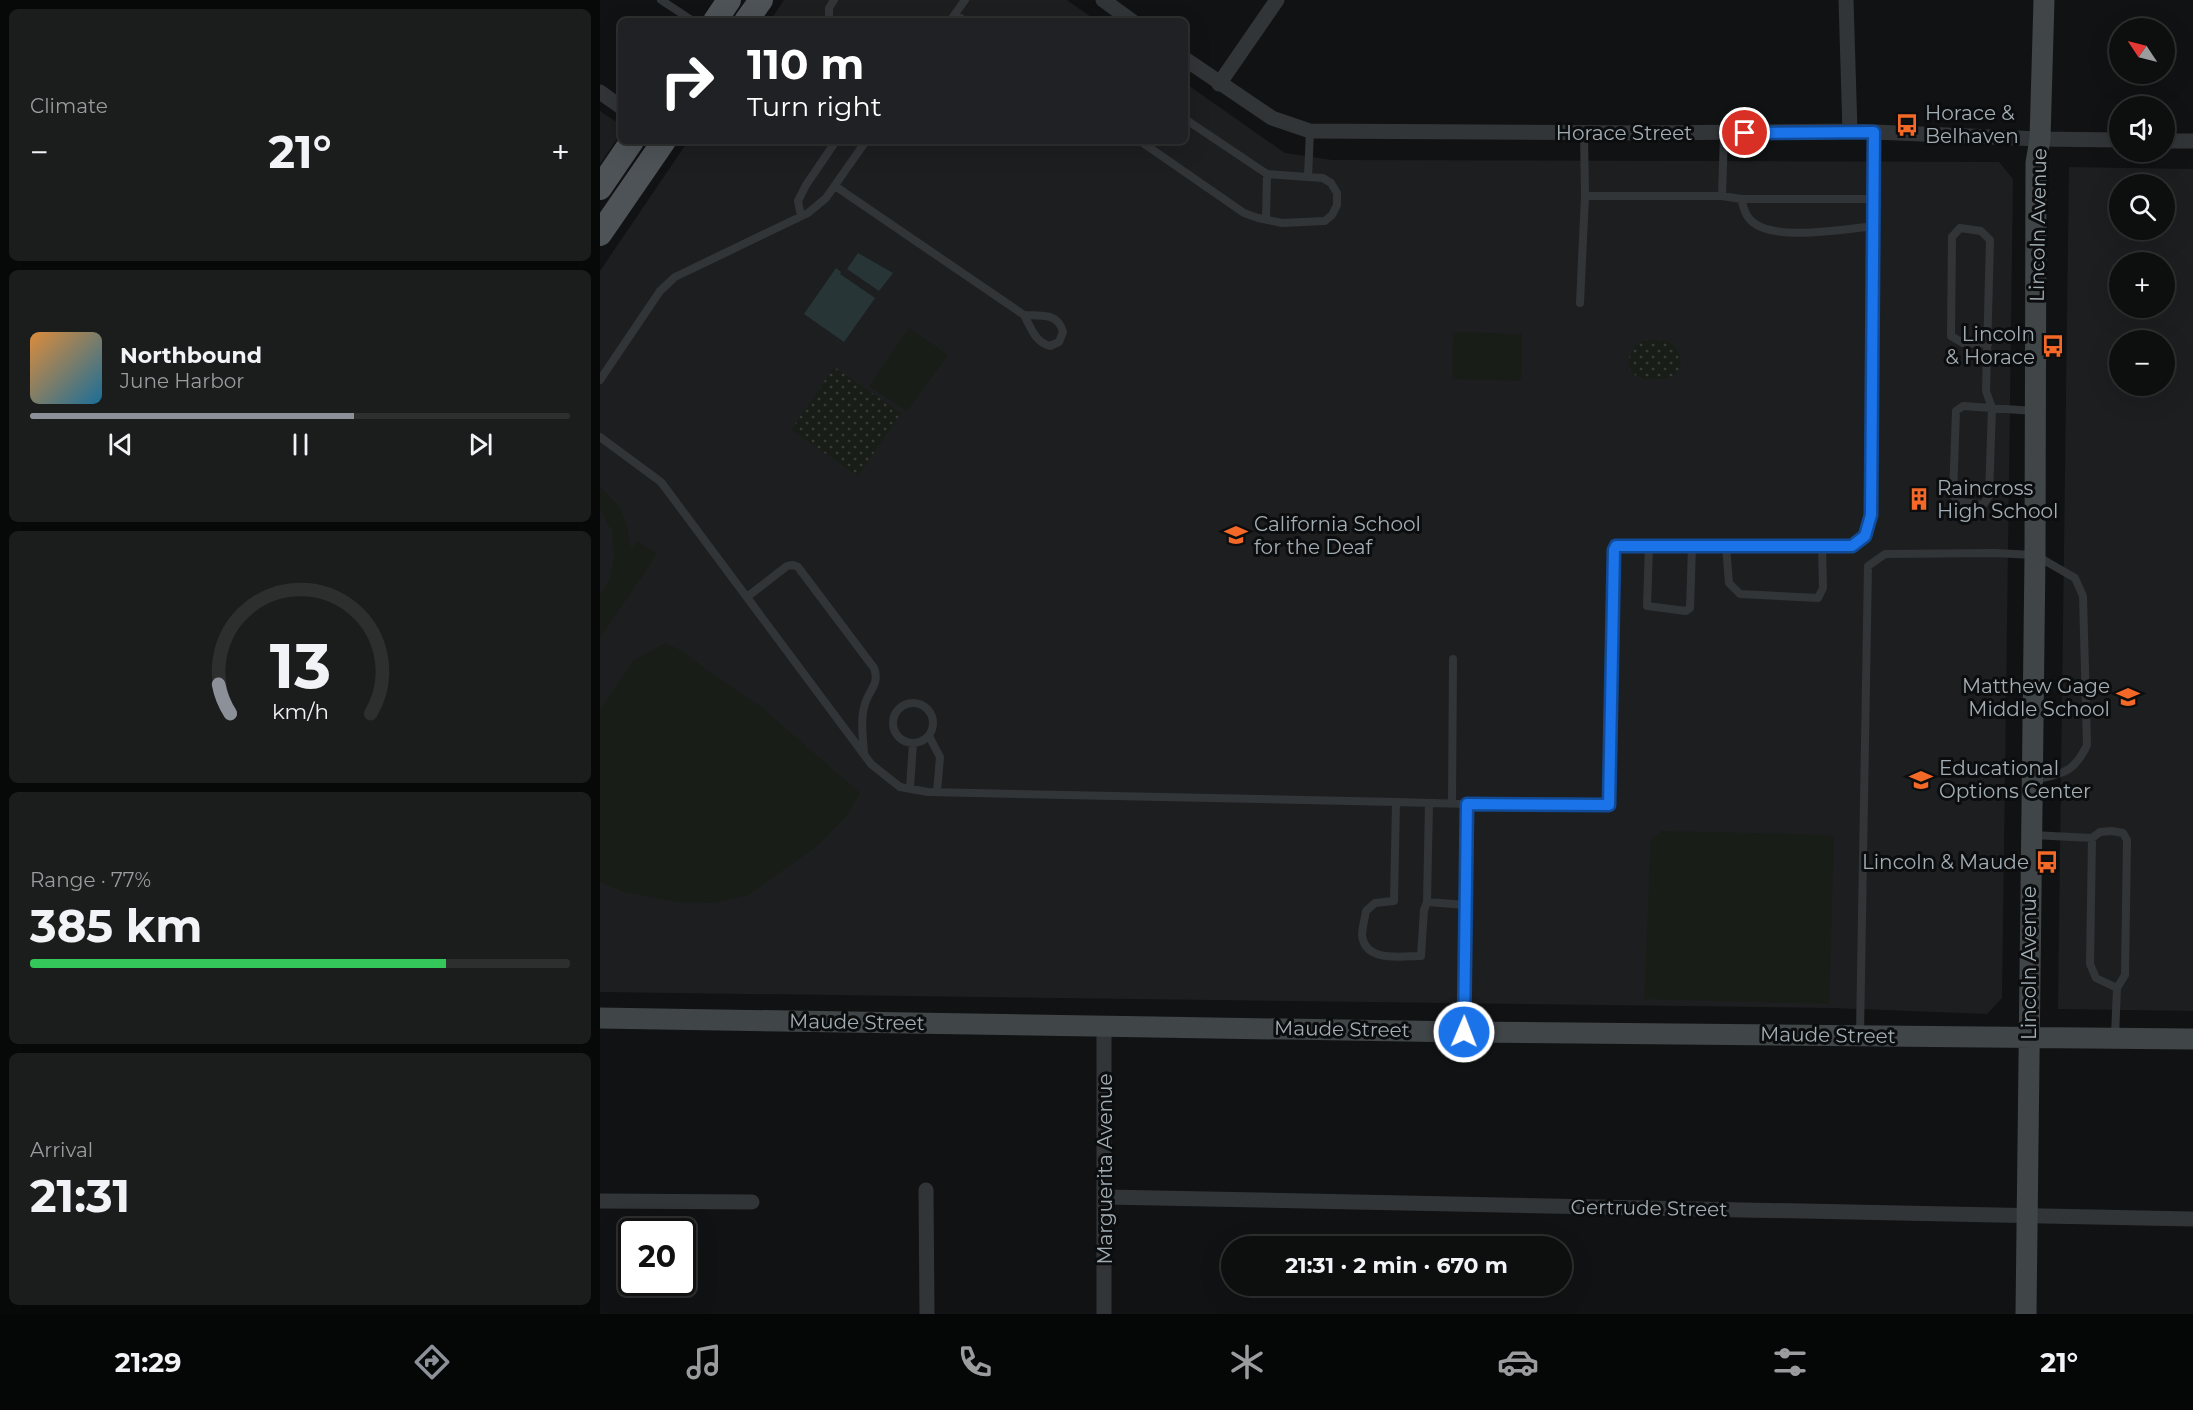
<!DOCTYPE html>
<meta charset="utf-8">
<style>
:root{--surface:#0d0e0e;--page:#1b1c1c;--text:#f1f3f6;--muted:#9a9c9e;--line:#2d2e2e;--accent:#8c9099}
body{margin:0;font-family:Montserrat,sans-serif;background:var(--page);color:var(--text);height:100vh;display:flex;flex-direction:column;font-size:22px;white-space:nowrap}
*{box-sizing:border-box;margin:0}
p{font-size:20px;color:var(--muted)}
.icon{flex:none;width:33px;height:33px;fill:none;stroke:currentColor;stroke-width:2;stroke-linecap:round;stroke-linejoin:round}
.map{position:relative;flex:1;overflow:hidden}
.sheet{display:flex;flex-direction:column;gap:9px;padding:9px;background:#070808;width:600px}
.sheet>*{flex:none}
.top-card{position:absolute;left:18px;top:18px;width:570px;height:126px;border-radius:9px;box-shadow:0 6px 24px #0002,0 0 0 2px var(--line);background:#202124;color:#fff;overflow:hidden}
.needle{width:39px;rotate:305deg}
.buttons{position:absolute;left:1509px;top:18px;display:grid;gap:12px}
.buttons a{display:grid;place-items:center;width:66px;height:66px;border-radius:50%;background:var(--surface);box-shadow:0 6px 24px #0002,0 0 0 2px var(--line);font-size:30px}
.speed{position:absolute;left:18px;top:1218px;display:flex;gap:12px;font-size:30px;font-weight:700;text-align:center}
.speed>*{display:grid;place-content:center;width:78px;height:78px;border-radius:50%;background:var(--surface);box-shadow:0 6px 24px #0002,0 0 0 2px var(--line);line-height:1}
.speed .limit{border:3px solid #111;border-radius:9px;background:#fff;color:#111}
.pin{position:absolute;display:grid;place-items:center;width:51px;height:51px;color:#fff;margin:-26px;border:3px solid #fff;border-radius:50%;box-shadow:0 2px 6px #0007}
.me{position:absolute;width:66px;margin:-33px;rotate:1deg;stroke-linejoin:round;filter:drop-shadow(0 0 4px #0008)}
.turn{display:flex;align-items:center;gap:21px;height:126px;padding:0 30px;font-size:27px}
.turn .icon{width:78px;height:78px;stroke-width:2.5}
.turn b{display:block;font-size:42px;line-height:51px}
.big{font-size:45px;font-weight:700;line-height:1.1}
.sheet .card{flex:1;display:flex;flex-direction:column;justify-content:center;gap:9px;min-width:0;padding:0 21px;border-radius:9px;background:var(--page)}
.sheet .dial{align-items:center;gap:0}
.dial svg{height:156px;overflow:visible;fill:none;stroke:var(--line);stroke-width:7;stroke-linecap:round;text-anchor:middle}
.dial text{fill:var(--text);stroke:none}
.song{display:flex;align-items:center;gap:18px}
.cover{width:72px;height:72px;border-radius:9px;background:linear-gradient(135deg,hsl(30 70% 55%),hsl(200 70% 35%))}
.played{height:6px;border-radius:3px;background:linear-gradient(90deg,var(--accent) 60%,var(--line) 60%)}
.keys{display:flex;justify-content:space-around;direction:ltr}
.heat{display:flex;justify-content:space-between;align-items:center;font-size:33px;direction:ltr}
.charge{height:9px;border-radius:4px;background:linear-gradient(90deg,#34c759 77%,var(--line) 0)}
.trip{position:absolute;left:621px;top:1236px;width:351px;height:60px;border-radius:30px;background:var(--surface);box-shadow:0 6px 24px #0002,0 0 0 2px var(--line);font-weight:700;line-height:60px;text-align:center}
.tab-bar{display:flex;height:96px;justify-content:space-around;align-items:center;background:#050606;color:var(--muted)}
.tab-bar .icon{width:42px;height:42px}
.tab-bar .active{color:var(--accent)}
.tab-bar b{font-size:27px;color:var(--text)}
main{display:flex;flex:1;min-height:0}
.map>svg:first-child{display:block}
.built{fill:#1d1e20;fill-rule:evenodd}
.grass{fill:#191d17}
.park{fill:url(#park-dots)}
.water{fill:#273536}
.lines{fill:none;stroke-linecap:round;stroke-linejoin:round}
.lane{stroke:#323538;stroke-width:8}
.street{stroke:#323538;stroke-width:15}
.secondary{stroke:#404548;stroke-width:21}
.primary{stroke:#4e5357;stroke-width:24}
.route-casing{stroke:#114b97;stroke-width:15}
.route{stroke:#1a73e8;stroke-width:10}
.labels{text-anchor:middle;stroke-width:6;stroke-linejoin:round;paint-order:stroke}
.poi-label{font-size:20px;fill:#a2adb4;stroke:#0c0d0e;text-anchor:start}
.street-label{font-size:20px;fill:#a2adb4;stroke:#0c0d0e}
</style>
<main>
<section class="sheet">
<div class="card"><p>Climate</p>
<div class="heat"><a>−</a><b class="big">21°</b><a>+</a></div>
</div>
<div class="card">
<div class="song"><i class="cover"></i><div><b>Northbound</b><p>June Harbor</p></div></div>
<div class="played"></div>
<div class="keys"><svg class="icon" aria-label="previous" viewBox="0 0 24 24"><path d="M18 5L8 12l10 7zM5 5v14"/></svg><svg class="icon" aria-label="pause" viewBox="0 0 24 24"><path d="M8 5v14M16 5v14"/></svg><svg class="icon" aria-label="next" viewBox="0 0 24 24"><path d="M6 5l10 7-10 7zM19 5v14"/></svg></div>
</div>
<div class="card dial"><svg viewBox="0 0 100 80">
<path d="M14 69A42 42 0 1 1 86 69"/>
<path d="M14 69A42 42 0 0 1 8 54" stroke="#8c9099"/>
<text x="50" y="56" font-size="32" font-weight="700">13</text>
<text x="50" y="72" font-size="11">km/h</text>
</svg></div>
<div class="card"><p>Range · 77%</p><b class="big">385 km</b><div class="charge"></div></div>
<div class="card"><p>Arrival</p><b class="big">21:31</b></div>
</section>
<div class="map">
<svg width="1593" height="1314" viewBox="0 0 1593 1314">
<defs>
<pattern id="park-dots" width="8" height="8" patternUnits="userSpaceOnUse" patternTransform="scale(1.5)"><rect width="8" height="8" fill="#191d17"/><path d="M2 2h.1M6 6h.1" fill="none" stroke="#373b36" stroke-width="1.8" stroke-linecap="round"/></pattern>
</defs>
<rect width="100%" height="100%" fill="#111213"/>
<path class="built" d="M184,0H467L497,21H170Z
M585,83L685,153L732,160L1399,162L1413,179L1402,998L1387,1014L1232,1008L0,992V271L88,141H585Z
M0,111L21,125V133L0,164Z
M1469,167L1593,169V1011L1458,1009ZM1520,184H1564V230H1520ZM1520,262H1564V308H1520ZM1520,340H1564V386H1520Z"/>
<path class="grass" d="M309,328L348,355L307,411L269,386Z
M853,332L922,334L921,381L852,379Z
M0,487C24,510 27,518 31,550L38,541L57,554L0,638V594L10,579L14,557L12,531L0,509Z
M65,643L86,653L105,669L161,707L260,793L248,814L216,847L148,895L113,903L76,902L25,892L0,882V710L34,660Z
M1061,831L1234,835L1229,1004L1044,999L1051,840Z"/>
<path class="park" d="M1045,340C1052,340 1061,339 1068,342C1081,347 1086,367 1074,375C1068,379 1062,379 1055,379C1051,379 1045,380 1041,378C1020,371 1029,346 1045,340Z
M234,367L301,413L258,476L191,430Z"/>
<path class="water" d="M258,253L293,273L279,291L247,269Z
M236,268L241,272L240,274L275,298L244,342L204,314Z"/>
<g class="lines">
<path class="lane" d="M61,0L93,21
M355,14L365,21
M229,21V8L234,0
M350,21L365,0
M585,119L667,174L708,177
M540,141L644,213L658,218L682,223L725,221L732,215L737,205V193L731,183L723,178L708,177L710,131
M235,186L424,315C431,328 435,342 450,346L459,342L463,332C458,312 441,316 424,315
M985,196H1122L1141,199H1274
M1122,196L1124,133
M1141,199C1143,204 1144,212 1148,217C1166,244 1245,229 1274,226
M201,216L198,201L206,185L236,141
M666,219L667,174
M980,303L985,196L984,133
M1388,344L1363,343L1351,336L1352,237L1360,228L1381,231L1390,240L1386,391L1392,408L1389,496L1383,505L1362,502L1353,496L1356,411L1363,406L1434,411
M0,380L60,291L75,277L208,213L226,198L266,141
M0,437L61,482L271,764L300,787L328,792L796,802
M1049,546L1047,606L1086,611L1090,608L1092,546
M1126,546L1129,583L1140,594L1218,598L1223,588L1222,546
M147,597L187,566L193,565L198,567L274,668C280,684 269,690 265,704C260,719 263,738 264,753
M293 723a20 20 0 1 1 40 0a20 20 0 1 1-40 0Z
M329,736L340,757L337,792
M310,788L313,743
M852,803L853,659
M868,804L1009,805L1014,550L1016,546H1252L1265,536L1271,515L1274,132
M1432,835L1492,838L1500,832L1512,831L1523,833L1527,840L1525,975L1517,988L1515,1036
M1492,838L1490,964L1496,978L1517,988
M827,902L829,803
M864,1030L868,804L796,802L794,901L775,903L766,911C765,918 762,928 762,935C765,963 801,956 821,956L824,910L827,902L866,905
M1260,1034L1268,566L1285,554L1395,553L1435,555L1475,578L1483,596L1487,745C1474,773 1463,773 1435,780"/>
<path class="street" d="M503,0L532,21
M1246,0L1250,131
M585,59L672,118L710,131L1043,133L1250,131L1440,139L1520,140
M619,84L677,0
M0,92L21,107
M1564,141H1593
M504,1025V1314
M326,1190L327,1314
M506,1197L1593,1219
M0,1201L152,1202"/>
<path class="secondary" d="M0,1018L864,1032L1593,1039
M1426,1314L1435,555L1436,163L1440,139L1444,0"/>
<path class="primary" d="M115,21L129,0
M146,21L161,0
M0,188L32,141
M0,234L64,141"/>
</g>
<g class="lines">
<g class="route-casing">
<path id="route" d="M864,1032L867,804L1009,805L1014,550L1016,546H1252L1265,536L1271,515L1274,132L1145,133"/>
</g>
<use href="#route" class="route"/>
</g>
<defs>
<g id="bus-bare" transform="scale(1.8)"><path d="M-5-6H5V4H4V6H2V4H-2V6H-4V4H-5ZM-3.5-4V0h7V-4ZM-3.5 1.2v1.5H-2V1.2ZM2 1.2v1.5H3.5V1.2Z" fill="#f46927" stroke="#0c0d0e" stroke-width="2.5" paint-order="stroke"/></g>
<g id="building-bare" transform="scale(1.8)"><path d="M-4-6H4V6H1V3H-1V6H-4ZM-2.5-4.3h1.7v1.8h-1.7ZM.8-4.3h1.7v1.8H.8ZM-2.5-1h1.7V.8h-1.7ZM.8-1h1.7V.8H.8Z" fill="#f46927" stroke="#0c0d0e" stroke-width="2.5" paint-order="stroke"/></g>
<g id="school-bare" transform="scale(1.8)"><path d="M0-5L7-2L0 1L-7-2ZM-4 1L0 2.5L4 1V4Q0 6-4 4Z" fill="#f46927" stroke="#0c0d0e" stroke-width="2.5" paint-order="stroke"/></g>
</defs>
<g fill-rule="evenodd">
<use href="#bus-bare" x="1307" y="125"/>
<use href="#bus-bare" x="1453" y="346"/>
<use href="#building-bare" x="1319" y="499"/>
<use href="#school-bare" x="636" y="535"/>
<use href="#school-bare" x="1528" y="697"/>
<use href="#school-bare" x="1321" y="780"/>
<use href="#bus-bare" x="1447" y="862"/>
</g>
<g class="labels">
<g class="poi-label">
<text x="1325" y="120">Horace &amp;<tspan x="1325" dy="23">Belhaven</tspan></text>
<text x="1435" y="341" text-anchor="end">Lincoln<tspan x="1435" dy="23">&amp; Horace</tspan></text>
<text x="1337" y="495">Raincross<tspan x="1337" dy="23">High School</tspan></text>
<text x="654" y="531">California School<tspan x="654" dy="23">for the Deaf</tspan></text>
<text x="1510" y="693" text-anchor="end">Matthew Gage<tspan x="1510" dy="23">Middle School</tspan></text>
<text x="1339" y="775">Educational<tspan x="1339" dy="23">Options Center</tspan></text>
<text x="1429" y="869" text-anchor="end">Lincoln &amp; Maude</text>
</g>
<g class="street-label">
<text x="1024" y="140">Horace Street</text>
<text transform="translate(1438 225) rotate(-89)" y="7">Lincoln Avenue</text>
<text transform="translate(1429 963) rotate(-90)" y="7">Lincoln Avenue</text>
<text transform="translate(257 1022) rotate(1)" y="7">Maude Street</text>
<text transform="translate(742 1029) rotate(1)" y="7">Maude Street</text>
<text transform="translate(1228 1035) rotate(1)" y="7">Maude Street</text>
<text transform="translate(505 1169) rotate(-90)" y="7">Marguerita Avenue</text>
<text transform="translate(1049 1208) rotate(1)" y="7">Gertrude Street</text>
</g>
</g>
</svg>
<div class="buttons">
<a><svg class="needle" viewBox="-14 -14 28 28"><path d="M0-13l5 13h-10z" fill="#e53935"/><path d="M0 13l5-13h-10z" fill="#9a9c9e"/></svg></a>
<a><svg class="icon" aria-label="sound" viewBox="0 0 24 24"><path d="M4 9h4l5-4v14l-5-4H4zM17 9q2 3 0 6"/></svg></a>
<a><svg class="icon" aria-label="search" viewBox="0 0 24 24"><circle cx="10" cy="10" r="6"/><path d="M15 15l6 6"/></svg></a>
<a>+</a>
<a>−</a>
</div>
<div class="speed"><div class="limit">20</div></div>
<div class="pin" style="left:1145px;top:133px;background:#d93025"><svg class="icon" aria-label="arrive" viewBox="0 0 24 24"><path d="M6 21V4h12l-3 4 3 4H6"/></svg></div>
<svg class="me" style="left:864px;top:1032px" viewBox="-20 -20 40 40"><circle r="17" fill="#1a73e8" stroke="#fff" stroke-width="3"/><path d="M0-11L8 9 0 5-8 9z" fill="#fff"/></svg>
<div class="trip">21:31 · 2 min · 670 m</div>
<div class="top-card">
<div class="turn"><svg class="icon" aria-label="right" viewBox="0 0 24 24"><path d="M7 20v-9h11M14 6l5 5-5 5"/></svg><div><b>110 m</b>Turn right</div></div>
</div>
</div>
</main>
<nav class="tab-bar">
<b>21:29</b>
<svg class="icon active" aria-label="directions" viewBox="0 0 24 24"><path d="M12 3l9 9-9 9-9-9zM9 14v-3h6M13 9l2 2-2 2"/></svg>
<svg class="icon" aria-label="music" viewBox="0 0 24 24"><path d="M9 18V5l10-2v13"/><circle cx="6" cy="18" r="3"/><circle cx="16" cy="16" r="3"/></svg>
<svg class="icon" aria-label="phone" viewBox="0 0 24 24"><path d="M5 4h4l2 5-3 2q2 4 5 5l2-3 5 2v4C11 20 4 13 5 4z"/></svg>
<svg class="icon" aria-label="climate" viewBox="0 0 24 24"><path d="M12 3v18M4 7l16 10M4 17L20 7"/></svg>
<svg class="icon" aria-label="car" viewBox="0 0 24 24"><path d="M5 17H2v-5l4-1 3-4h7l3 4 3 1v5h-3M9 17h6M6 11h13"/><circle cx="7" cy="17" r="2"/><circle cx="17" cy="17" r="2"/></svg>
<svg class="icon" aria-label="filters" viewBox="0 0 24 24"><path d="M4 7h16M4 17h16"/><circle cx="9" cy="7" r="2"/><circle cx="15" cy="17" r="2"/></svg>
<b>21°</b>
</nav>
